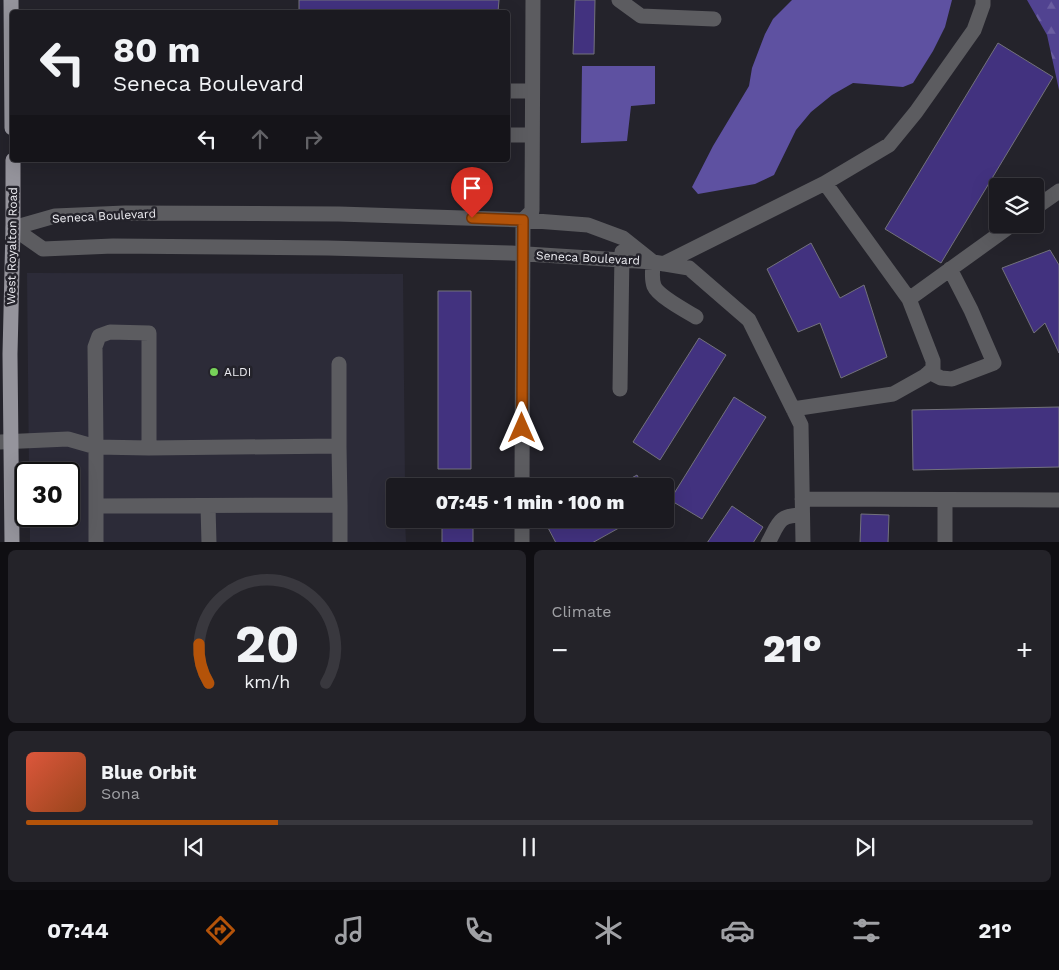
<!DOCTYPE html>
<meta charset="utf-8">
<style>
:root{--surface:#1b1a20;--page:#242329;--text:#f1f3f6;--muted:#a0a1a5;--line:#39383e;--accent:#b45309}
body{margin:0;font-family:"Work Sans",sans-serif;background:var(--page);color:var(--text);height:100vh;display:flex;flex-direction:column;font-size:19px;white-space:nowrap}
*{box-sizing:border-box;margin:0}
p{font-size:16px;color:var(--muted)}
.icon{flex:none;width:28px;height:28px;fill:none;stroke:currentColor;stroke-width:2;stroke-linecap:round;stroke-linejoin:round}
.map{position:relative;height:542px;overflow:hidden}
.side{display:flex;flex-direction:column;gap:8px;padding:8px;background:#0f0e12;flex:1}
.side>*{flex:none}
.banner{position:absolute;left:10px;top:10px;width:500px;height:152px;border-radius:5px;box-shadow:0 5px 20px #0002,0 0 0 1px var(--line);background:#1b1a20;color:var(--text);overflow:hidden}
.fabs{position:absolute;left:989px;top:178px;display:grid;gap:10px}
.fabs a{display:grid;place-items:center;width:55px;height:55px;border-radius:5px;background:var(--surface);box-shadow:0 5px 20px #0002,0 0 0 1px var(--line);font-size:25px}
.speed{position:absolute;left:15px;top:462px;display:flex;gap:10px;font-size:25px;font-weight:700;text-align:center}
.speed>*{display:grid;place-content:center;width:65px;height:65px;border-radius:50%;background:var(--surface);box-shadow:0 5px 20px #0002,0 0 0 1px var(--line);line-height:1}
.speed .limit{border:2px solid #111;border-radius:8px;background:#fff;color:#111}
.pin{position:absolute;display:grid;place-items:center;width:42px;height:42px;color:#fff;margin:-51px -21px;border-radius:50% 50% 50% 0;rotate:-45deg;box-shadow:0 0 5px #0007}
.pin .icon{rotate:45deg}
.me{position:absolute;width:55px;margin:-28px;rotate:0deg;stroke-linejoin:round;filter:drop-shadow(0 0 4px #0008)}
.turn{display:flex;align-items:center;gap:18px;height:105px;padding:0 20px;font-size:22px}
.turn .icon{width:65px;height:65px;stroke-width:2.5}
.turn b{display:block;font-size:35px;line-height:42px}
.lanes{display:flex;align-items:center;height:48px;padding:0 20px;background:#0003;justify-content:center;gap:25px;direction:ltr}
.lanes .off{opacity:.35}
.big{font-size:38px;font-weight:800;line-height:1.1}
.side .widget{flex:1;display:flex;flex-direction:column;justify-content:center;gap:8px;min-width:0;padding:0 18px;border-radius:8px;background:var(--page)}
.side .dial{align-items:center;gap:0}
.dial svg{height:130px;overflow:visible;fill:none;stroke:var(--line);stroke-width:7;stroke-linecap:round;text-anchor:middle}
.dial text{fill:var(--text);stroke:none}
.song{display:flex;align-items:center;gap:15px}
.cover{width:60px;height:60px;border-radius:8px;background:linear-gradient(135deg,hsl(10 70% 55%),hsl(20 70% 35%))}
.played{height:5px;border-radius:2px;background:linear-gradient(90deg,var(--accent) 25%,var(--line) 25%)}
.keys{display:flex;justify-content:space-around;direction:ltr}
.heat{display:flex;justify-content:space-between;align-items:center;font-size:28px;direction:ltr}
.side .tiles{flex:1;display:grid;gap:8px;grid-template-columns:1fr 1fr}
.widget:last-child{grid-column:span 2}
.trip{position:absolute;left:386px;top:478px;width:288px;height:50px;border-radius:5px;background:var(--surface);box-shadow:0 5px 20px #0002,0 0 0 1px var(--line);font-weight:800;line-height:50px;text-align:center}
.tabs{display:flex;height:80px;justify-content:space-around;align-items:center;background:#0b0a0d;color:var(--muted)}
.tabs .icon{width:35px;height:35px}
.tabs .current{color:var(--accent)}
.tabs b{font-size:22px;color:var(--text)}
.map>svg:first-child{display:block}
.built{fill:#2c2b38}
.forest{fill:url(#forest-firs)}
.water{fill:#5e51a1}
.building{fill:#42327f;stroke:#73727c}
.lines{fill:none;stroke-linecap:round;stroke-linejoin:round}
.minor{stroke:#5c5c60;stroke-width:15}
.major{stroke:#95949c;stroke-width:15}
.route-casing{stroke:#753606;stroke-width:12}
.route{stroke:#b45309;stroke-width:9}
.poi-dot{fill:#77d259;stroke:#24232b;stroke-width:2}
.labels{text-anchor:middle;stroke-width:5;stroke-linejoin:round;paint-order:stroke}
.street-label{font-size:12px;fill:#ededf2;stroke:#24232b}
.poi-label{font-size:12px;fill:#ededf2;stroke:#24232b;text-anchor:start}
</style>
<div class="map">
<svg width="1059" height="543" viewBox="0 0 1059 543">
<defs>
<pattern id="forest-firs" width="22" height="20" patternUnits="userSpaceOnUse" patternTransform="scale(1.25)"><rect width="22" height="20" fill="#514391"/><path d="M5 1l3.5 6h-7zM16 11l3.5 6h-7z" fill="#6a5ea1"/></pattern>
</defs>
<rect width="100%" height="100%" fill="#24232b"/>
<path class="built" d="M27,273L403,274L405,486H395V519H405L406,542H30V516H69V474H29Z"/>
<path class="forest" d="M1027,0H1059V90L1047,35Z"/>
<path class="water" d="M792,0H952L945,27L933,51L913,83L903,87L853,83L832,95L811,112L796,130L774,175L755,184L698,194L692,187L713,146L749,86L752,68L765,34L773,19Z
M582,66H655V104L631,106L627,141L581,143Z"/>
<path class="building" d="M299,0H499L498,12L299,11Z
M575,0H595L594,54H573Z
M998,43L1053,77L941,263L885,229Z
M811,243L840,298L864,285L887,357L841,378L820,323L798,332L767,269Z
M1050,250L1059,265V353L1045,323L1034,333L1002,268Z
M438,291H471V469H438Z
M699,338L726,355L660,460L633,442Z
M734,397L766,417L702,519L670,500Z
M1059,407V467L913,470L912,410Z
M637,475L643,486H617Z
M442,481H473V486H442Z
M732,506L763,527L753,543H707Z
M861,514L889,515L888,543H860Z
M442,519H473V543H442Z
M557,519H635L592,543H556L546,524Z"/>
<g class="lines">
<path class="minor" d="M619,0L641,16L714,19
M508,91H532
M508,135H532
M1035,208L1059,191
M13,228L43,249L113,246L328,248L511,253L653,262L689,268L749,320L801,425L803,543
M13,228L55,216L125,213L339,214L523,220L588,225L623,238L653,262
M653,262C653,270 651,278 654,286C658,296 686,311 696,317
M663,264L825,183L889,145L916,112L974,30L983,5V0
M909,299L1013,224
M929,372L941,378L952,379L994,363L971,310L950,269
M620,389L622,252
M793,409L893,394L925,376L933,369V361L909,299L825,183
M0,442L68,439L96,447L95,347L99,336L110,332L149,333V448L339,446L340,505L97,506
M339,446V364
M522,486L523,220L532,211L533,0
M802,499L1059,500
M208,506L209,543
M96,543V447L149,448
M340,543V505
M522,543V519
M768,543C779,523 778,515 802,515
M945,543V500"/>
<path class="major" d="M11,0L12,128
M12,543L10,354L13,228V160"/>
</g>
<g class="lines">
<g class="route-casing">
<path id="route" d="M472,218L523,220L522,428"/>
</g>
<use href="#route" class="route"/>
</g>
<circle class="poi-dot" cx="214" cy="372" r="5"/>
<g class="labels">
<g class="street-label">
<text transform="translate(104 216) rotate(-3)" y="4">Seneca Boulevard</text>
<text transform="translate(12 246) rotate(-89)" y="4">West Royalton Road</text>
<text transform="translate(588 258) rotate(3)" y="4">Seneca Boulevard</text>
</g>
<g class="poi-label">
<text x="224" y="376">ALDI</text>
</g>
</g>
</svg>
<div class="fabs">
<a><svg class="icon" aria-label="layers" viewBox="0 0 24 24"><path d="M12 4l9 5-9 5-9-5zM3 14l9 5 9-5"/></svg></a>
</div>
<div class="speed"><div class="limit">30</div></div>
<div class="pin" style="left:472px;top:218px;background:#d93025"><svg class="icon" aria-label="arrive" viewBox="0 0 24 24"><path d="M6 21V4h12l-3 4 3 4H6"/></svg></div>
<svg class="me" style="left:522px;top:428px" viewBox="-20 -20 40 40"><path d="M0-17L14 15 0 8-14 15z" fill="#b45309" stroke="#fff" stroke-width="4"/></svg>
<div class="trip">07:45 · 1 min · 100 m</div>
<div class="banner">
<div class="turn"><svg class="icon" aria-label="left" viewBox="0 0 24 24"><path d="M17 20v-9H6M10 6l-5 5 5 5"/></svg><div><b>80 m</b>Seneca Boulevard</div></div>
<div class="lanes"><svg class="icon" aria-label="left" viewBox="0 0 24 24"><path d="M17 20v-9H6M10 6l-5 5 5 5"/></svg><svg class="icon off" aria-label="ahead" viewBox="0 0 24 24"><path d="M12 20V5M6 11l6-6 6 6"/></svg><svg class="icon off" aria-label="right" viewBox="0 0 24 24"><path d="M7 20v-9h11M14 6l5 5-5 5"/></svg></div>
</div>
</div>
<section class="side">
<div class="tiles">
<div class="widget dial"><svg viewBox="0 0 100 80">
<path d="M14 69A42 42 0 1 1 86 69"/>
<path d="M14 69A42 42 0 0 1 8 45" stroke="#b45309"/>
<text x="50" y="56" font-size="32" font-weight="700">20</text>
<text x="50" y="72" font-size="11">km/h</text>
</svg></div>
<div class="widget"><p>Climate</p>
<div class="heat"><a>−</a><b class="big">21°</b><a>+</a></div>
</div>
<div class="widget">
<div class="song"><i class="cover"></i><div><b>Blue Orbit</b><p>Sona</p></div></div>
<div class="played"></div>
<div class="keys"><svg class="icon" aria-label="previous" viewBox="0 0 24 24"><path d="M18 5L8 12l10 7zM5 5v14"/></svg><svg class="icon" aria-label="pause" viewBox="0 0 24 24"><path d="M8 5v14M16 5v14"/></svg><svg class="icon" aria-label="next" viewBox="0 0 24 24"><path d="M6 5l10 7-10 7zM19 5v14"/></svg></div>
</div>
</div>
</section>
<nav class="tabs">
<b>07:44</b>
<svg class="icon current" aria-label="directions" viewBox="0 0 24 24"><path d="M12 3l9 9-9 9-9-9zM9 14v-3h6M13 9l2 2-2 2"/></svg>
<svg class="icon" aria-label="music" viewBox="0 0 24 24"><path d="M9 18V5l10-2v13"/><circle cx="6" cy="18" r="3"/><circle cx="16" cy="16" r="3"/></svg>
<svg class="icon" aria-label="phone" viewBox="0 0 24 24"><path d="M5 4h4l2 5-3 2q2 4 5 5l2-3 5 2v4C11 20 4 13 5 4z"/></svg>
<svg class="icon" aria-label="climate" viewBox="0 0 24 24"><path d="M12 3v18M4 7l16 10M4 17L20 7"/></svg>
<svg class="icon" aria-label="car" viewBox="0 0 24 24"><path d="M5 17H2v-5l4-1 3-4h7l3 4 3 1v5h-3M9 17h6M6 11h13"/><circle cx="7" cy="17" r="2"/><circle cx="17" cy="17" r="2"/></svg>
<svg class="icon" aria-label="filters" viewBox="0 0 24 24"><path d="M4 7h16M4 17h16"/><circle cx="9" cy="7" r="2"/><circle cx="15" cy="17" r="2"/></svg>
<b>21°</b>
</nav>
